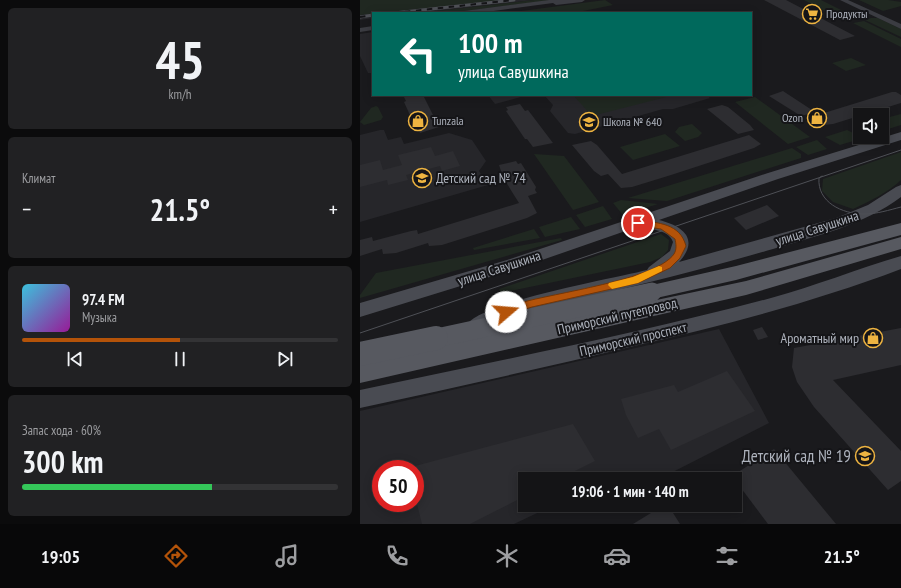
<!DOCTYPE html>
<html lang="ru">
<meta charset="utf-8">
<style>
:root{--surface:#141416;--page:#212123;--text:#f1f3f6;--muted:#9d9ea1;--line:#333335;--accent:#b45309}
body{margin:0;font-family:"PT Sans Narrow",sans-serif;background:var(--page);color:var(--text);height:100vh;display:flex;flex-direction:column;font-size:15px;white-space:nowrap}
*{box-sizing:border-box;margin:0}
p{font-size:13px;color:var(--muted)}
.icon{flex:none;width:22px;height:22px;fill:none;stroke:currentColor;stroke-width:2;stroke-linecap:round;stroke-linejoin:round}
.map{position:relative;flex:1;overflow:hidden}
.side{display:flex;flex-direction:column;gap:8px;padding:8px;background:#0b0b0c;width:360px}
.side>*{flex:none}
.hud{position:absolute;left:12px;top:12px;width:380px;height:84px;border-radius:0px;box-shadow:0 2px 10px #0003,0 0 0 1px var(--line);background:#00695c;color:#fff;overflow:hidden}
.tools{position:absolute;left:493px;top:108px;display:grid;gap:8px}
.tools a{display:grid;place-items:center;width:36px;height:36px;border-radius:0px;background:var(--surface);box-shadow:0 2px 10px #0003,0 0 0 1px var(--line);font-size:20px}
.speed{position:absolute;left:12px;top:460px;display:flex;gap:8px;font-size:20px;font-weight:700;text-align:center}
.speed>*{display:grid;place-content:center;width:52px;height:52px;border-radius:50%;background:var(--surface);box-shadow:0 2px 10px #0003,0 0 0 1px var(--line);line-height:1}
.speed .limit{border:6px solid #d22;background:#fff;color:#111}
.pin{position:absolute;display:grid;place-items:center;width:34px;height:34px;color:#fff;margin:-17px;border:2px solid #fff;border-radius:50%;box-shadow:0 1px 4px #0007}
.me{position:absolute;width:44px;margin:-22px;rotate:72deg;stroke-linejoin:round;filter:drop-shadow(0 0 3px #0008)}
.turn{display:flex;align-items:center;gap:14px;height:84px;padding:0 20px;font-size:18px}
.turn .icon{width:52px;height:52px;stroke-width:2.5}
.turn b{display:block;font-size:28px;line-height:34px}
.big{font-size:30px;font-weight:800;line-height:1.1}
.side .widget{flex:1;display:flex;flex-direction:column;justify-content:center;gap:6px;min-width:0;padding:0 14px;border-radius:6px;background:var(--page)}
.side .dial{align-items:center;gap:0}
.dial b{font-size:52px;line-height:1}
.song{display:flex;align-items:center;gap:12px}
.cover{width:48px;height:48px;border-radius:6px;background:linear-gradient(135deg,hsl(190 70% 55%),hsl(300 70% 35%))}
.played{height:4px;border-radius:2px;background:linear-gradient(90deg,var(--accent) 50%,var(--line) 50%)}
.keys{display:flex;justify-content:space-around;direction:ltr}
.heat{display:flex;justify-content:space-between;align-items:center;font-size:22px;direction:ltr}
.charge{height:6px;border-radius:3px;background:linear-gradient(90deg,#34c759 60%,var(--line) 0)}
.trip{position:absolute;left:158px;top:472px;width:224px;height:40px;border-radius:0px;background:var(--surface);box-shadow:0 2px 10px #0003,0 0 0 1px var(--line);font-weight:800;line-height:40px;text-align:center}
.tabs{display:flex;height:64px;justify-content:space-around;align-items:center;background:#080809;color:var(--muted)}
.tabs .icon{width:28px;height:28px}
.tabs .active{color:var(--accent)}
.tabs b{font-size:18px;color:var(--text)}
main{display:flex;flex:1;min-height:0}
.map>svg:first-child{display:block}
.built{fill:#26262a;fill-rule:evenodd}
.green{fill:#202821}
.building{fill:#2d2d31}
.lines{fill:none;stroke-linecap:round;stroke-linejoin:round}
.street{fill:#3b3c42;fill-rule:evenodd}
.secondary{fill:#494b52;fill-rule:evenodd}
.primary{fill:#575960;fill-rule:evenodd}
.tram{stroke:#4e5056;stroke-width:1}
.rail-casing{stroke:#4e5056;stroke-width:3}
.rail{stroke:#151518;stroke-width:2;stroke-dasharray:5.5;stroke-linecap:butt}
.primary-bridge-far1{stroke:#575960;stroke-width:19}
.primary-bridge{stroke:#575960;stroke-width:24}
.route{fill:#b45309;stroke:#753606}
.slow{fill:#f59e0b}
.labels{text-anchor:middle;stroke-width:4;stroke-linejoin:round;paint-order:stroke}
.far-poi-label{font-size:12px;fill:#adb2bc;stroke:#151518;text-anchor:start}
.poi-label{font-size:14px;fill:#adb2bc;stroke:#151518;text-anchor:start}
.street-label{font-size:14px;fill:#adb2bc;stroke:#151518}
.near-poi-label{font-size:17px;fill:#adb2bc;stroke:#151518;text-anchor:end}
</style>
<main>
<section class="side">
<div class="widget dial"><b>45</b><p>km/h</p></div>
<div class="widget"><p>Климат</p>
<div class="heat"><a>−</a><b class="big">21.5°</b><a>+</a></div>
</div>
<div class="widget">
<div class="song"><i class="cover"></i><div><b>97.4 FM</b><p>Музыка</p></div></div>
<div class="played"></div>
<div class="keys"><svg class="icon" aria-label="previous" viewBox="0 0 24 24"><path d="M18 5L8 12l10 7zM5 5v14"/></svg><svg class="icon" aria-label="pause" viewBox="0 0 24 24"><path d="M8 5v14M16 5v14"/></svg><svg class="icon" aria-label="next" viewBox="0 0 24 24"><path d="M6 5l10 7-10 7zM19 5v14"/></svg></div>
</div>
<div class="widget"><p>Запас хода · 60%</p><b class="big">300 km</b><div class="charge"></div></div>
</section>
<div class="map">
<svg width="541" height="524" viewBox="0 0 541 524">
<rect width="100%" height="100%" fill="#1a1a1d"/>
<path class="built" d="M87,0H174L59,13H13V18L0,20V9Z
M13,32V73H8L0,56V34Z
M128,95H168L135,104Z
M184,95H346L350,98L313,109H303L215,134L208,133L190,111L193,105Z
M20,130H24L28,140L41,137L44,144L89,133L112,140L126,161L119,171L128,185L0,222V135Z
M359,329L409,423L299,479H165V505H194L154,524H0V411ZM21,469H55V503H21Z"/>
<path class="green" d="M0,0H145L0,15Z
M174,0H192L90,13H59Z
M245,0L253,5L213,13H146Z
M444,0H461L497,18L484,21Z
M499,0H528L541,2V6L523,11Z
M511,18H518L541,29V37L505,20Z
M504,21L541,39V47L493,23Z
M491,58L506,65L486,71L472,63Z
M213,95H314L232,116Z
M395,97L450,137L428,144L375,102Z
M16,106L18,107L23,117L21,120L4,125L0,122L11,108Z
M541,114V125L522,131V119Z
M332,124L342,133L338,137L325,141L315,132L319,127Z
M487,130L503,138L480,145L465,137Z
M305,134L320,146L273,160L260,147Z
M457,140L467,149L448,155L436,147Z
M432,148L441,154V158L307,201L268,198Z
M541,152V180C527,193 510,201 493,209L473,202L462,191L463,179Z
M174,154L204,156L239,202L213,210Z
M261,200L298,204L263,215L253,203Z
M243,206L252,219L225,227L216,215Z
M211,217L220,229L185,237L179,227Z
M174,229L180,238L114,250L113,248Z
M301,234L309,240L308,250L302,257L290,262L141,293L139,289Z
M201,238L202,240L0,298V295L16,273Z"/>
<path class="building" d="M404,0H426L495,36L480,40Z
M423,91L426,93L455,112L441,116L409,96Z
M532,92H536L541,95V103L473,124L464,125L451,117Z
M43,95H63L79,127L60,133L56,124H54L44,102L46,101Z
M160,104L165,111L168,110L193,143L173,147L167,139H165L146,111L148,110L146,107Z
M362,105L368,107L390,125L394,130L378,134L347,109Z
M389,135L401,144L394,148L311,175L272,187L261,188L248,174L241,176L234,171L212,145L231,141L237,145L262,174Z
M71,147L75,156L93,151L100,166L82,171L80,166L46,175L48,180L28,185L27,180L0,187V165L20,160L23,170L42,165L38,155Z
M156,161L158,164L161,163L176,187L175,190L177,193L168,196L177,213L167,218L82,245L69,246L68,243L36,253L23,254L22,249L0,256V240L12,237L13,241L51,231L57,230L58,234L159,203L139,171H141L139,165Z
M407,205L419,216L386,230L374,218Z
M402,327L408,337L398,340L393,330Z
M541,328V365L473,380L541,451V481L528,490L454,407L437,382L432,367L434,348Z
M367,371L395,411L311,450L299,429L278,438L266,415L261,399L314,385L318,392Z
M213,424L235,461L199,479H165V496L110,524H62L55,496V466Z
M414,449L476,524H408L372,476Z
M304,505H308L320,524H273Z"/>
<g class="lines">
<path class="street" d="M189,0H225L222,2L196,5L193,3L119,13H101L104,11Z
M480,0H488L541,24V29Z
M13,26V30L0,32V28Z"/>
<path class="secondary" d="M541,132V140L418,179L299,220C323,226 340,239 319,262L476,218L508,205L536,187L541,185V197C504,225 456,236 413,249C333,272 253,292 172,310L152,316L116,332L109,330L107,325C119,302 256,278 287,270L289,267L310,251L313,242C308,228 289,230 277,227L159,268L0,317V303L147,260L408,173Z
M541,256V269C454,302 365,325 274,346C183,368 92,388 0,408V390C137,361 276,334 411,298C455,286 497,269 541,256Z"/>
<path class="primary" d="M541,223V235L376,280L292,299L285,297L282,292L285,287L292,285L376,266Z
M541,237V249L386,295L0,383V363L386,281Z"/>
<path class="tram" d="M462,176L459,178C457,202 482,214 504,214C517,214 529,210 541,207
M0,333L541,150"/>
<g class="rail-casing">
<path id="rail" d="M34,13L154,0
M0,17L13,15"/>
</g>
<use href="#rail" class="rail"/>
<path class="primary-bridge-far1" d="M72,339L292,292"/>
<path class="primary-bridge" d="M0,354L76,338"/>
</g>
<path class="route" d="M278,220C298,223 320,223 326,246L320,258L310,268L278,283L172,307L146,315L142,314L141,312C144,306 154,305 160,303C193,293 296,280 314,254C317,249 316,244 315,239L301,229L275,225L273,223Z"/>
<path class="slow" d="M299,266L302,267V271L278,283L252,289L248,285L249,283L273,277Z"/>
<defs>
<g id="supermarket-ring" transform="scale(1)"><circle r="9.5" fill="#151518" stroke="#eeb441" stroke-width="1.5"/><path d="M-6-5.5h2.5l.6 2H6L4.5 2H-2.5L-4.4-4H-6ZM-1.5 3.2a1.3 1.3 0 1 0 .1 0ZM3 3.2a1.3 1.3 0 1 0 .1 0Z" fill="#eeb441"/></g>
<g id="shop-ring" transform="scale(1)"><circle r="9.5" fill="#151518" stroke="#eeb441" stroke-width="1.5"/><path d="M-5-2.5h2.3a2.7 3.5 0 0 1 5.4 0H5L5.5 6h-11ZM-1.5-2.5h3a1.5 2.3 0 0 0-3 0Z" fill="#eeb441"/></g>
<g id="school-ring" transform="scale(1)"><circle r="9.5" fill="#151518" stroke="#eeb441" stroke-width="1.5"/><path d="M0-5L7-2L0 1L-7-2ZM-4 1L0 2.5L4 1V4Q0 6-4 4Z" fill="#eeb441"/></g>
</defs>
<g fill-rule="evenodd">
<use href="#supermarket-ring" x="452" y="14"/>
<use href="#shop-ring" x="457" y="118"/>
<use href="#shop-ring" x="58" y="121"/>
<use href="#school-ring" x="229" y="122"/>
<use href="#school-ring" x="62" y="178"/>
<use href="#shop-ring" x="513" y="338"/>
<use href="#school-ring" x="505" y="456"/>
</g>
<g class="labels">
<g class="far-poi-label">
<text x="466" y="18">Продукты</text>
<text x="443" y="122" text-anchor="end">Ozon</text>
<text x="72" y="125">Tunzala</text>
<text x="243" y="126">Школа № 640</text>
</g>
<g class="poi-label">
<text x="76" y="183">Детский сад № 74</text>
<text x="499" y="343" text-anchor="end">Ароматный мир</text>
</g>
<g class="street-label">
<text transform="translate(457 228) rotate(-18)" y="5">улица Савушкина</text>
<text transform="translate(139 268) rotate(-18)" y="5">улица Савушкина</text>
<text transform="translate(257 316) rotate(-13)" y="5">Приморский путепровод</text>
<text transform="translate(273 339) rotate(-13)" y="5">Приморский проспект</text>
</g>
<g class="near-poi-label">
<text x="491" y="462">Детский сад № 19</text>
</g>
</g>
</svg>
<div class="tools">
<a><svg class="icon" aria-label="sound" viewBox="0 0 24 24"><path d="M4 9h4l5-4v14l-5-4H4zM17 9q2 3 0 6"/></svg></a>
</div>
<div class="speed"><div class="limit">50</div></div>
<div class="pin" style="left:278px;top:223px;background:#d93025"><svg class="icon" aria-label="arrive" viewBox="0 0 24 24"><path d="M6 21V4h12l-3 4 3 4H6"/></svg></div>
<svg class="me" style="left:146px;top:312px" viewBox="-20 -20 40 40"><circle r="19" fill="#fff"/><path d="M0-13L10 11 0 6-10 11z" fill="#b45309"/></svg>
<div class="trip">19:06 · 1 мин · 140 m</div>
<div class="hud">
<div class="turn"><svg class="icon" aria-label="left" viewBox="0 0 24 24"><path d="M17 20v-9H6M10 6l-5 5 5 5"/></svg><div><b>100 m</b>улица Савушкина</div></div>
</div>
</div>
</main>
<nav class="tabs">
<b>19:05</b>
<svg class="icon active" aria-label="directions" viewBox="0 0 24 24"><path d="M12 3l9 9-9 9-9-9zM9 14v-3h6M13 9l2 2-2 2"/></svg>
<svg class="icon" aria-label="music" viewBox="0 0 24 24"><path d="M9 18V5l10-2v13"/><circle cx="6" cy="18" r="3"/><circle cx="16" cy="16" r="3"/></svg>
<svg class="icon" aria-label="phone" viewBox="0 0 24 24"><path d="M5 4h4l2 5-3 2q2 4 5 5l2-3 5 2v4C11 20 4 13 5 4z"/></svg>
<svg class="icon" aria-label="climate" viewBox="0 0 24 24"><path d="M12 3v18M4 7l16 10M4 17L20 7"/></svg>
<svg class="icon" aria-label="car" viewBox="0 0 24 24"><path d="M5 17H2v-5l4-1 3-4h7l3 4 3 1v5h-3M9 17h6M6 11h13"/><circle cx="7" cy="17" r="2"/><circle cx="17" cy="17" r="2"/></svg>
<svg class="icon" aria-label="filters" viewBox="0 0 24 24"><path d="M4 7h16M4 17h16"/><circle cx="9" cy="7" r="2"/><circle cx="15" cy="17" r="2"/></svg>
<b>21.5°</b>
</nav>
